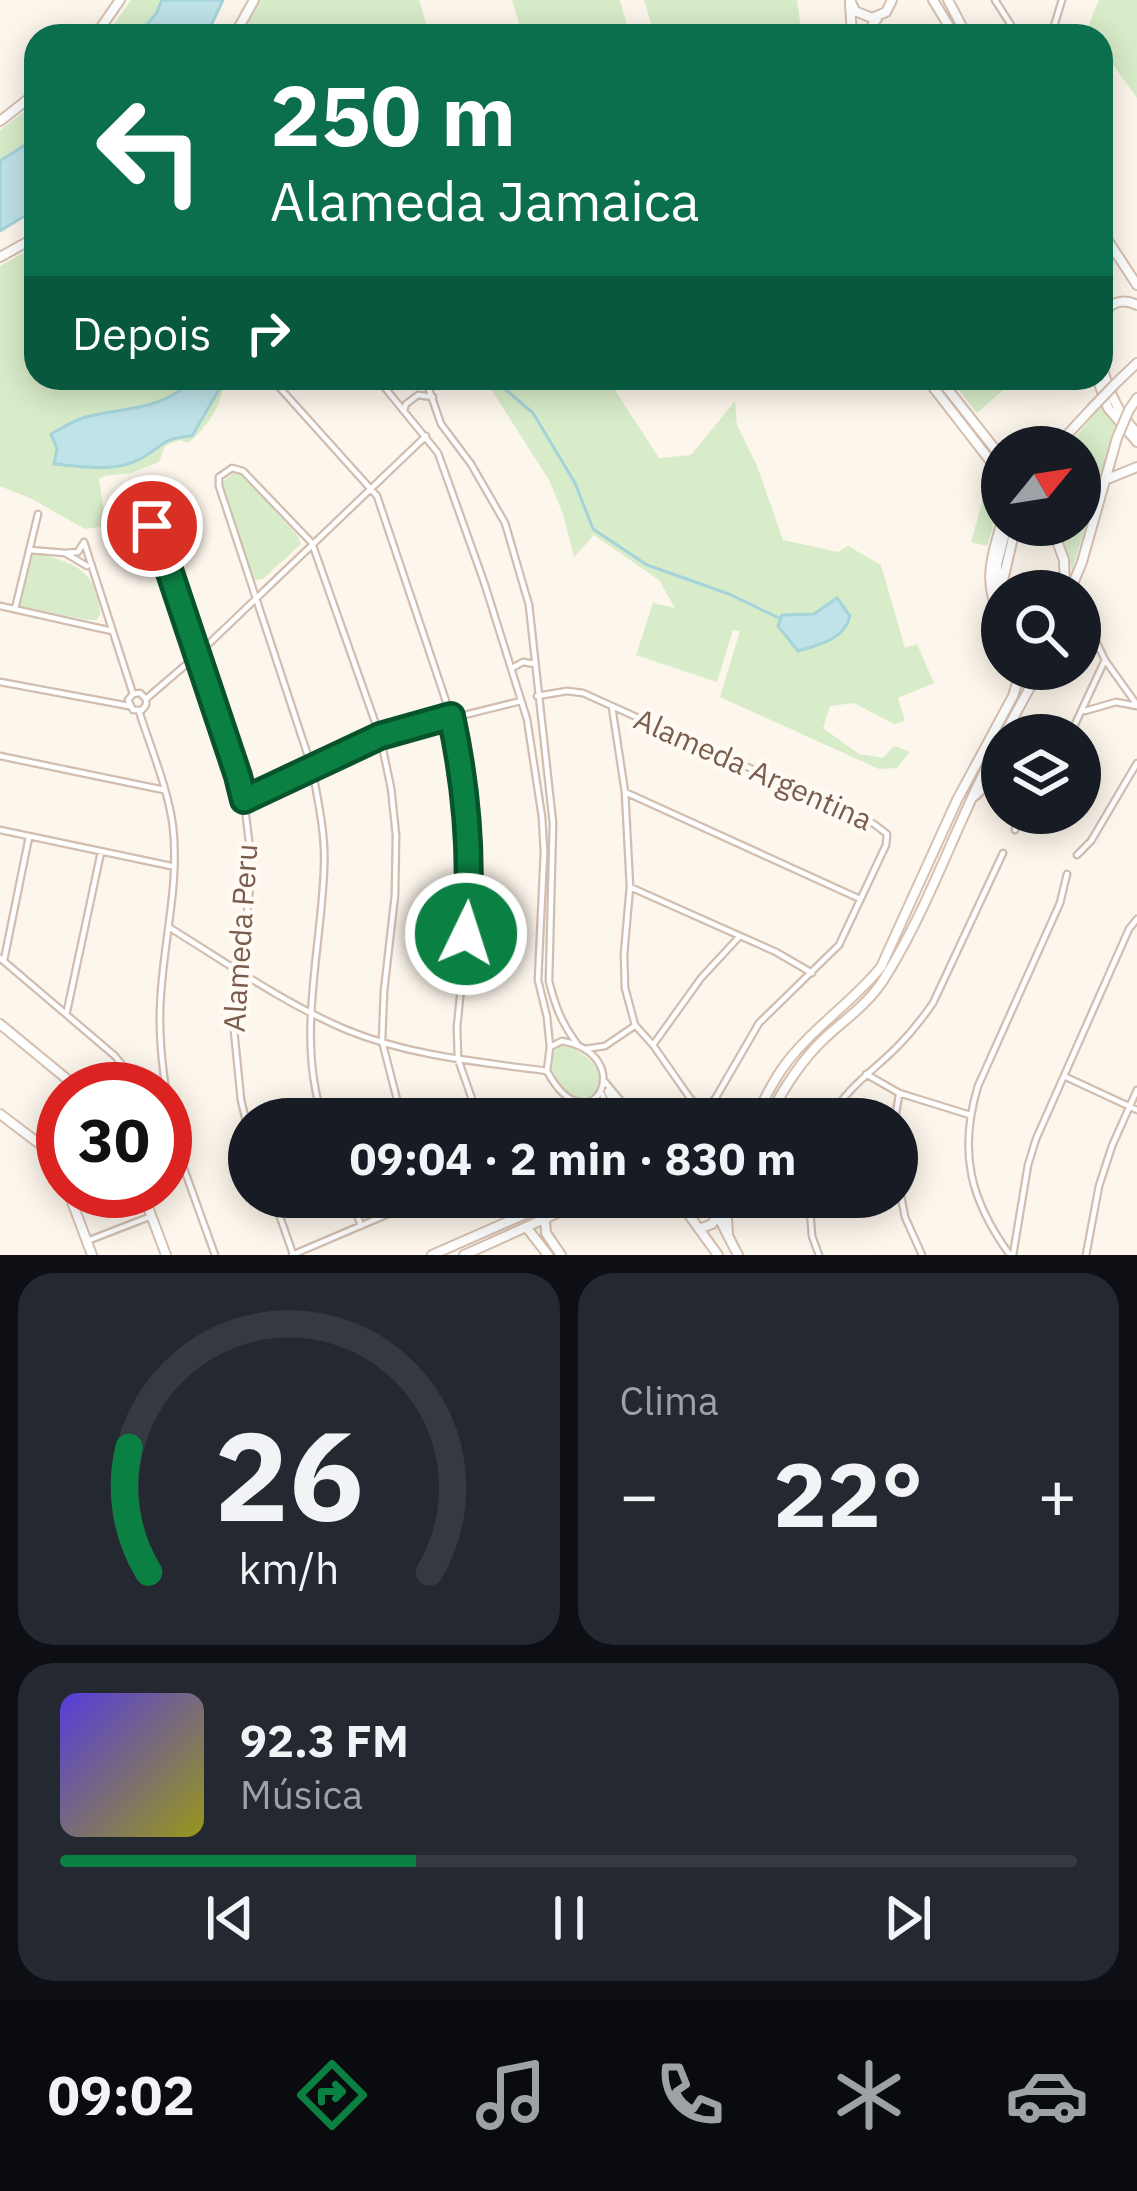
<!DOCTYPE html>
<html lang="pt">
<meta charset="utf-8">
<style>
:root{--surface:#171b24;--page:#242831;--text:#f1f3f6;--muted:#9ea1a6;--line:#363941;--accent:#0b8043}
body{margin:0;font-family:"IBM Plex Sans",sans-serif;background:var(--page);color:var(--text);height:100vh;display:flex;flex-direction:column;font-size:45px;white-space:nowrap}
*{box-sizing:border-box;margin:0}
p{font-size:39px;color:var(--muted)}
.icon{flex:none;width:66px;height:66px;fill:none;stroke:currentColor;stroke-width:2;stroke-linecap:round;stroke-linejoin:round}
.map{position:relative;height:1255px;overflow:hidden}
.drawer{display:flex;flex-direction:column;gap:18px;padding:18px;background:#0d0f14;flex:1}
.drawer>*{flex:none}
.guide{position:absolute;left:24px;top:24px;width:1089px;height:366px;border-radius:36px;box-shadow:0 6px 30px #0003;background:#0b6e4f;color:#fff;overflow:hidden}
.needle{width:78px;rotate:60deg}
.buttons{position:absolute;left:981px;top:426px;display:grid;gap:24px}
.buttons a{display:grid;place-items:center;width:120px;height:120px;border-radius:50%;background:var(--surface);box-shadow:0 6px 30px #0003;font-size:60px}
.speed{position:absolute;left:36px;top:1062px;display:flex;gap:24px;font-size:60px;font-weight:700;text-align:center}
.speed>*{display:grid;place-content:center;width:156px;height:156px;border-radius:50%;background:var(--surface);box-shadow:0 6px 30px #0003;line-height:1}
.speed .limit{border:18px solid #d22;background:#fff;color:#111}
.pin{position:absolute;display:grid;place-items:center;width:102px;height:102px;color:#fff;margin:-51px;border:6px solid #fff;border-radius:50%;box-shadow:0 3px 12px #0007}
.me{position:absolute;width:132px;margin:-66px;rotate:4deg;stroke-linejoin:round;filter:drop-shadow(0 0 9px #0008)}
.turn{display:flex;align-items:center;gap:42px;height:252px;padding:0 48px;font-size:54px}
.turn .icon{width:156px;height:156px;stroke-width:2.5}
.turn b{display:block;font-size:84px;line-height:102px}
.then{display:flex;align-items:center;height:114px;padding:0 48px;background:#0003;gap:24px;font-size:45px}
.big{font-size:90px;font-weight:700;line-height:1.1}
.drawer .tile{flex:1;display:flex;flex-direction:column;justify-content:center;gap:18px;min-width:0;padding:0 42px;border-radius:36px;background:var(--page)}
.drawer .dial{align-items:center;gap:0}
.dial svg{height:312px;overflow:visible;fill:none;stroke:var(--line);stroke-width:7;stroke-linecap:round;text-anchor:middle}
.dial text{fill:var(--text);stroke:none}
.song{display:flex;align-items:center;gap:36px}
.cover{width:144px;height:144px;border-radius:18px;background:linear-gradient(135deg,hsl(250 70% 55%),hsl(60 70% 35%))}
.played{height:12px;border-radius:6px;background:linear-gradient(90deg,var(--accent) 35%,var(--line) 35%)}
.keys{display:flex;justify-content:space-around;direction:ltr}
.heat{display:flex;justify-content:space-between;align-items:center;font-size:66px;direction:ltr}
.drawer .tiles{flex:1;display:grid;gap:18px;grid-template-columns:1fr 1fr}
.tile:last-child{grid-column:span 2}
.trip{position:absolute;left:228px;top:1098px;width:690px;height:120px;border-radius:60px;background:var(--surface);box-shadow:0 6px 30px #0003;font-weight:700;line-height:120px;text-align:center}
.dock{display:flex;height:192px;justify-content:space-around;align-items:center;background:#090b0e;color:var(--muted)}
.dock .icon{width:84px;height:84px}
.dock .on{color:var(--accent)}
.dock b{font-size:54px;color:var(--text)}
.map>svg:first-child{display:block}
.green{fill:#d8ecc9}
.water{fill:#bfe3e8;stroke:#a5d3da;stroke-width:3}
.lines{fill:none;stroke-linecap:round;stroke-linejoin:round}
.stream{stroke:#a5d3da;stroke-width:3}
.street-casing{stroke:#d1beb0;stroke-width:9}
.secondary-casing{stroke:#d6c0b0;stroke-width:12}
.street{stroke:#fff;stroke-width:4.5}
.secondary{stroke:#fff;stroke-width:8}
.secondary-bridge-casing{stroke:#d6c0b0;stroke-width:12;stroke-linecap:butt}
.secondary-bridge{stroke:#fff;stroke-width:8}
.route-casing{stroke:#07532c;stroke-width:30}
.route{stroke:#0b8043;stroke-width:21}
.labels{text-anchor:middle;stroke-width:9;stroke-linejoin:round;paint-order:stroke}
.street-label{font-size:30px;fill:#7a5c4d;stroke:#fffaf3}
</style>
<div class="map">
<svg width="1137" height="1255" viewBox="0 0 1137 1255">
<rect width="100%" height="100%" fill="#fdf6ec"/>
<path class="green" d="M131,0H162L156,14L137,36H106Z
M259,0H419L430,36H242Z
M512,0H620L630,36H523Z
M644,0H797L802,36H655Z
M1099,0H1137V98L1101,48V36H1084Z
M36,103V138L0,161V130Z
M36,246V378H224C224,403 207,428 188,443L179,440L165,446L159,462L131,473L104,476L99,479L106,526L85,529L32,499L0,486V266Z
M484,378H607L659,458L691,455L735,401L737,425L757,466L783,540L838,552L848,546L881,565L905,648L917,644L934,683L898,698L905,721L894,724L854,703L830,706L823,728L859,754L883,758L894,746L910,752L897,768L879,769L720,697L740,631L733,630L717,682L636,655L653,603L675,608L659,580L594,535L574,557L563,514L549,480Z
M950,378H1017L977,413Z
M1101,405L1116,428L1072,570L1058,525H1080V447H1068Z
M235,471L241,473L298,536L301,544L263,579L256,580L251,573L221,484Z
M991,471C1006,496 994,520 987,546L971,542Z
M36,553C77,564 94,568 101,614L96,620H88L19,606L30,557Z
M561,1045C579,1048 611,1069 598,1093C589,1109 564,1094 557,1083C552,1074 551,1065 551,1054Z"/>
<path class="water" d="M162,0H223L206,36H137L156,14Z
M36,138V209L0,231V161Z
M194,378H219L220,388L192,436C160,438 165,446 140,459C115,473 82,466 54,464L57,449L51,434C62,428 74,420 86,417C126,407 164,411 194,378Z
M837,598L850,616C845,639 819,645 798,651L778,626L782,615L814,614Z"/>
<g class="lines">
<path class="stream" d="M492,378L533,413L575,483L593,529L647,565L729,594L781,619"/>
<g class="street-casing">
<path id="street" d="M995,0L1018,36
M1051,36L1062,0
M271,378L377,496L451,716L463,769L469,822L471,889L457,1027L458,1059L479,1119
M377,378L438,453L484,582L527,719L542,817L544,852L538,980L547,1017L550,1047
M425,378L441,424L471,464L505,523L529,605L553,823L549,981C555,1006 562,1024 578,1045
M404,410L406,404L418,395L433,397
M158,540L146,531L148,527L155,528L244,800L251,858L250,887L234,1030L241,1100L249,1133
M30,550L65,553L87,566
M65,553L78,552L84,542L133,694L128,700L133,710H142L146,705V699L140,693L133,694
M0,606L112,631
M1080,608L1105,660L1137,705
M15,609L38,514
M512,668L523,662L535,664
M0,682L129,706
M537,696L567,691L583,693L874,824L887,834L886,845L839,945L759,1023L715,1099L707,1106L697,1105L690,1098L653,1045L635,1025L625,988L624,954L630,887L625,792L612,707
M146,699L196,656L426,436
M139,711C151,749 168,788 173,827C180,889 161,950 160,1012C159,1055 167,1098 174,1141
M1085,711L1116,702L1137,706
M1070,735L1105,660
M0,756L164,790
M990,779L1002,776
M625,792L860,899
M245,799L380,736L521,701
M973,799C987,791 987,775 999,768
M0,830L171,866
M1015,830L1018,813
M1077,855L1091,841L1137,763
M630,887L776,952L812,973
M170,928C227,963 285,1004 347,1030C410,1056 480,1062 547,1071
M0,958L115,1056L142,1089
M4,960L29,837
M67,1011L101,852
M562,1041C641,1056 590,1151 547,1071L550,1047Z
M653,1045L701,978L739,937
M585,1049L605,1046L633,1027
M866,1074L899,1093L970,1115
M1066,1077L1137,1110
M605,1082L636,1119
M609,1089L619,1104
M607,1091L614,1107
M602,1094L609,1111
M575,1103L588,1119
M585,1103L603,1115
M583,1105L598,1119
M625,1111L631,1119
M620,1115L624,1119
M323,1119C296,1037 321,953 324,869C326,836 318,801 312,768L219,486V477L232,468L243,471L312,543L380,736L391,788L396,835L395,895L384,991L382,1041L402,1119
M830,1119C846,1088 872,1072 896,1048C910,1034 922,1019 933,1003L1003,853
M895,1119L899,1095
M165,1125L174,1141L215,1255
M41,1145L50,1133L63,1126
M897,1176L905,1217L922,1255
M273,1197L293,1254
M351,1197L361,1226
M809,1197L812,1236L819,1255
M87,1241L149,1217
M292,1255L428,1197
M1010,1255C970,1200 958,1152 978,1086L1060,903L1067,874
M1013,1255L1028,1165L1036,1139L1129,929L1137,919
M1086,1255L1099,1186L1112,1146L1137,1090"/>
</g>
<g class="secondary-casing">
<path id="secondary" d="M850,0L855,11L872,18L886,12L892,0
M933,0L955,36
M948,0L967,36
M850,4L852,36
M95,36L120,0
M234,36L254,0
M865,36L878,17
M0,121L36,93
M1101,230L1137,285
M0,257L36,237
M1101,319C1107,303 1122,297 1137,305
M1101,359C1106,387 1117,412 1137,433
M926,378L1002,476
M939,378L1002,458
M1097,378L1108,408L1137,442
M1116,383L1137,363
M1129,410L1137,398
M1056,447L1092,408
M1105,480L1137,467
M1002,521C991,560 982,583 1002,621
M1051,525L1064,560L1065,591
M1070,591L1082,562L1117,438
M1000,593L1016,525
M997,600V564L1007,525
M1004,735L1040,669
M0,1024L79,1089
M0,1114L41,1145L63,1179
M754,1119C763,1102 771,1085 782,1069C809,1030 851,1004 881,967L957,800L1013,696L1018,680L1017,669
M768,1119C783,1089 801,1060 826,1037C847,1018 869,1003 884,979C932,903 958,816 1002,739
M68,1191L92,1255
M142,1191L166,1255
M676,1197L718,1255
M708,1197L738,1255
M690,1216L702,1211L711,1202
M545,1220L546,1233L561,1255
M527,1228L548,1255
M699,1229L712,1224L729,1197
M728,1235L727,1218L729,1202
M432,1255L564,1197
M464,1255L593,1197"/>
</g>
<use href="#street" class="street"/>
<use href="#secondary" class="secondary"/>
<g class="secondary-bridge-casing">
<path id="secondary-bridge" d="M1092,408L1116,383
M1117,438L1129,410"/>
</g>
<use href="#secondary-bridge" class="secondary-bridge"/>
</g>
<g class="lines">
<g class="route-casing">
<path id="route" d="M152,526L155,528L238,776L244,800L380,736L451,716C467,790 473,859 466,934"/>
</g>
<use href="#route" class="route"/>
</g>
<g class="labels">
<g class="street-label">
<text transform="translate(753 770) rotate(24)" y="10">Alameda Argentina</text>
<text transform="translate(241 938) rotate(-86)" y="10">Alameda Peru</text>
</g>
</g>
</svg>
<div class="buttons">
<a><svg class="needle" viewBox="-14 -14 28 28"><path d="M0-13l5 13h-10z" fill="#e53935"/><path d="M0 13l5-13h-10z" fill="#9ea1a6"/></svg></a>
<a><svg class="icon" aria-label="search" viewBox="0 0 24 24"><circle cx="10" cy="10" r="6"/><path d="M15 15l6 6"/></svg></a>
<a><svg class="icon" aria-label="layers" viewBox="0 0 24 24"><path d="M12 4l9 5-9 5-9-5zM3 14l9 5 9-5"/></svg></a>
</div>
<div class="speed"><div class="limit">30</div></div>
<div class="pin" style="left:152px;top:526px;background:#d93025"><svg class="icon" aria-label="arrive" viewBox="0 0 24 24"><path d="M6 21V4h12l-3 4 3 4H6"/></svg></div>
<svg class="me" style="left:466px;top:934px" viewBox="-20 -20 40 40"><circle r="17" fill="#0b8043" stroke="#fff" stroke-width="3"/><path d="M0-11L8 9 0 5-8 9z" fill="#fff"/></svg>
<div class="trip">09:04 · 2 min · 830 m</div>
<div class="guide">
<div class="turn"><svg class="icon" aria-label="left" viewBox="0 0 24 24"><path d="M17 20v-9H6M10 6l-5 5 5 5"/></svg><div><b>250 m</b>Alameda Jamaica</div></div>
<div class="then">Depois<svg class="icon" aria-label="right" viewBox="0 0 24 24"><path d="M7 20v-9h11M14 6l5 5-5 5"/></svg></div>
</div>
</div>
<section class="drawer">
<div class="tiles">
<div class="tile dial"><svg viewBox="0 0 100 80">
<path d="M14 69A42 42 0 1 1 86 69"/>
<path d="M14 69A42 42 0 0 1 9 37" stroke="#0b8043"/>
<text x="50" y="56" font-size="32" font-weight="700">26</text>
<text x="50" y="72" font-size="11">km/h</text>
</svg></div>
<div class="tile"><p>Clima</p>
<div class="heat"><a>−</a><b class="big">22°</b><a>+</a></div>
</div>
<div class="tile">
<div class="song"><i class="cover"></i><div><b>92.3 FM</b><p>Música</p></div></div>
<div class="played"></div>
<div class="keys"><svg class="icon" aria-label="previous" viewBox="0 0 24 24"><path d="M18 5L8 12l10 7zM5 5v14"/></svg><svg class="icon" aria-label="pause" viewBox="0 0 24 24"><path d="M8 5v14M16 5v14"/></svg><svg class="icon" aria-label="next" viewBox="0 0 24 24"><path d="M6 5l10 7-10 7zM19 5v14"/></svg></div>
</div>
</div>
</section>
<nav class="dock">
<b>09:02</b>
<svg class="icon on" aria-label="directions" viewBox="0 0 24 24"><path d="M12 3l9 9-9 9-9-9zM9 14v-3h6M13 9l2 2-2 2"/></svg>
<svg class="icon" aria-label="music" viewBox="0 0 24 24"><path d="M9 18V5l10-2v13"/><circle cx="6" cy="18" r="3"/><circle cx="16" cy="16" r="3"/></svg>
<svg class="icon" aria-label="phone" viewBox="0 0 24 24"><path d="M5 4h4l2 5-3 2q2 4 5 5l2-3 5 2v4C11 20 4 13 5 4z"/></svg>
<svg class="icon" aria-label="climate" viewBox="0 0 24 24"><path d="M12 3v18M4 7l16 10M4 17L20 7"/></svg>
<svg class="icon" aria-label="car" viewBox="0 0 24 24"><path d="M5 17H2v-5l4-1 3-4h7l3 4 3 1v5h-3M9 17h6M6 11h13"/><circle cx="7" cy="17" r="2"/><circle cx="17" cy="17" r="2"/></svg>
</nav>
